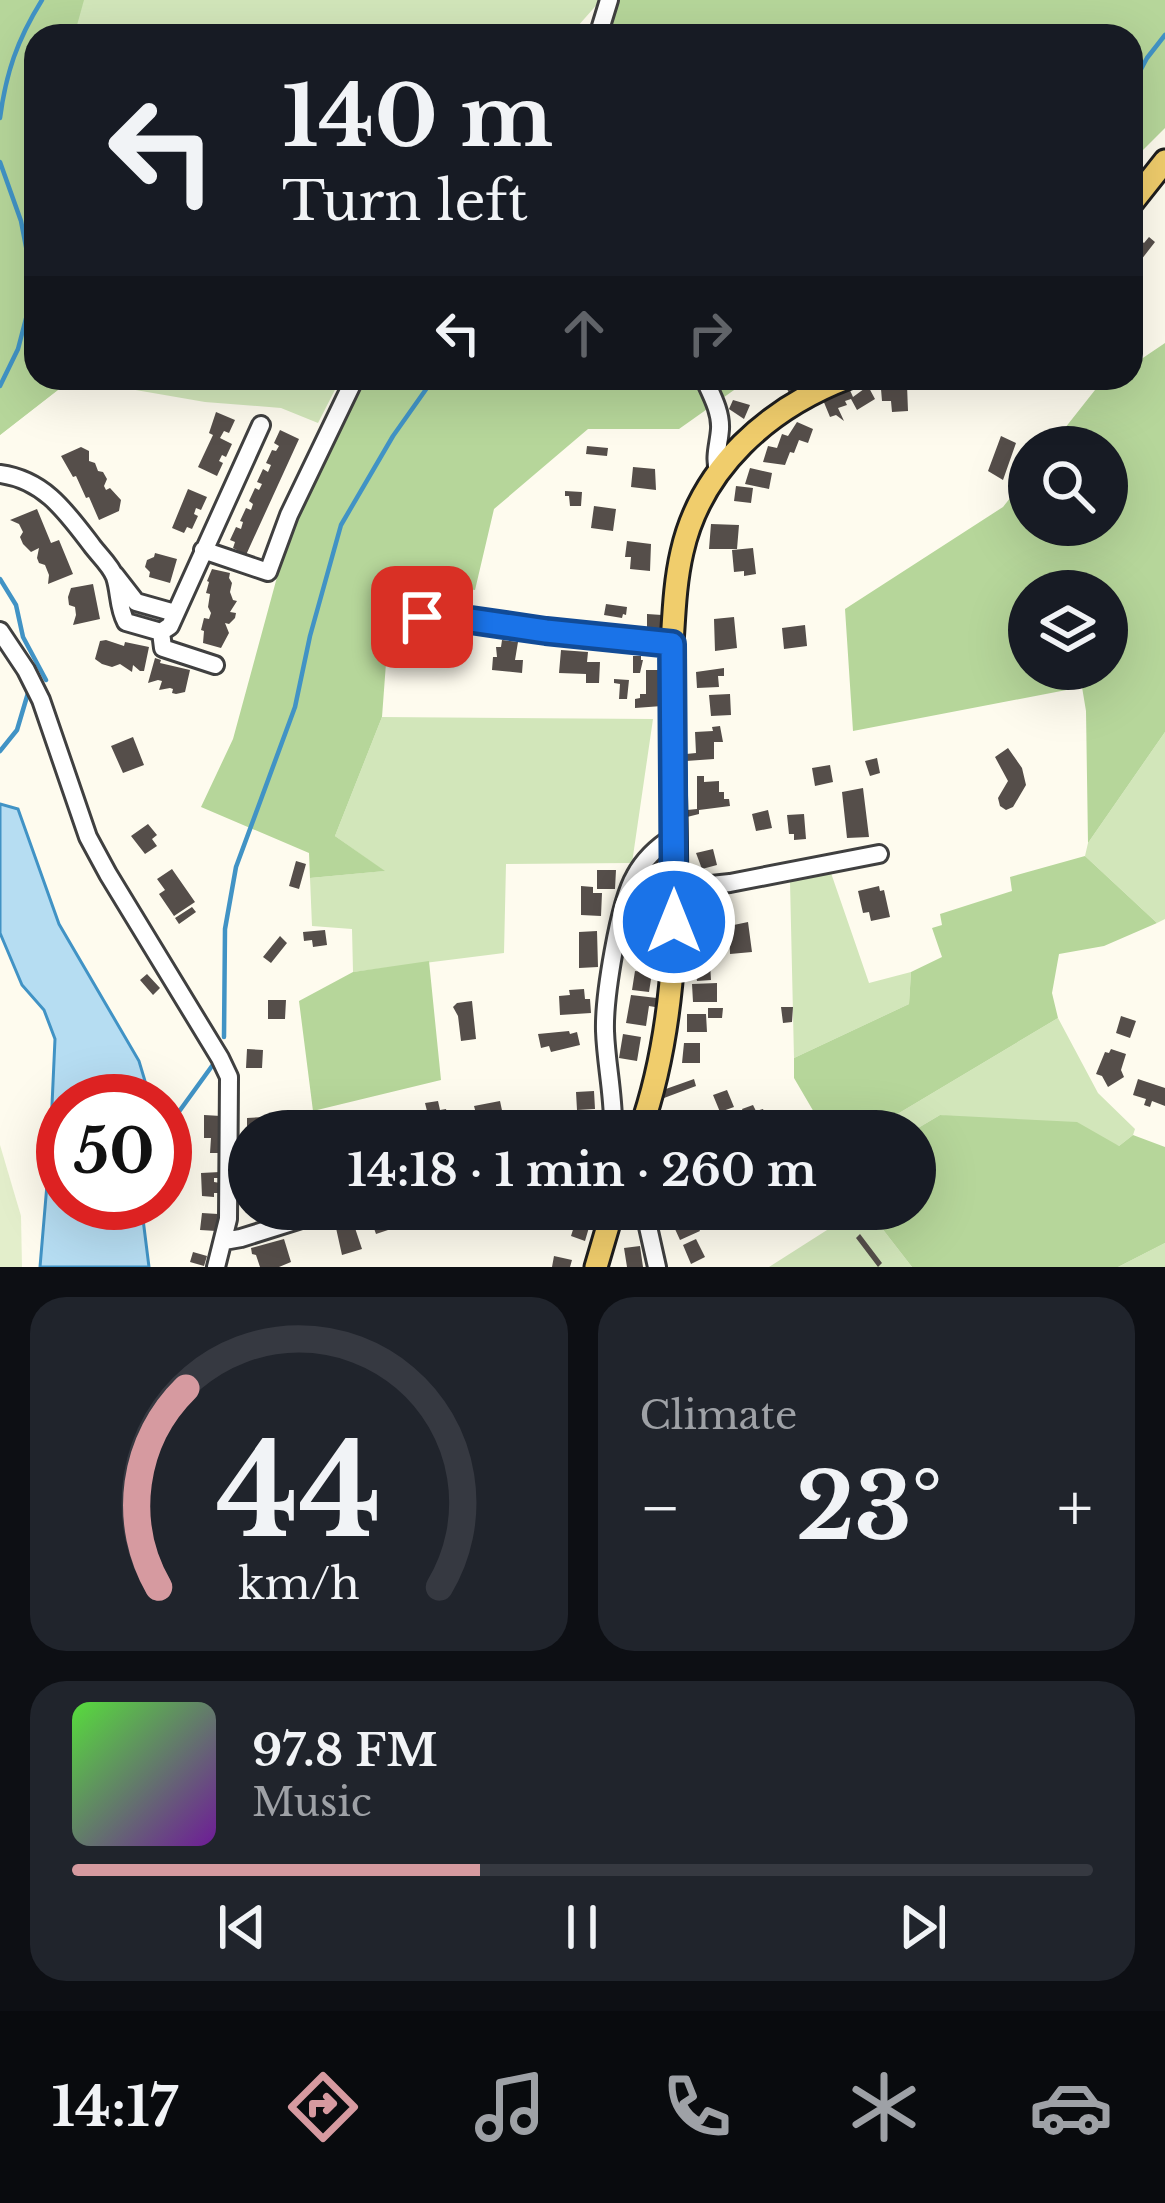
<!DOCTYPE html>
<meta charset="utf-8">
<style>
:root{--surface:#171b24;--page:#20242c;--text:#f1f3f6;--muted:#9ea1a6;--line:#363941;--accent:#d69aa0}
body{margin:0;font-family:"Libre Baskerville",serif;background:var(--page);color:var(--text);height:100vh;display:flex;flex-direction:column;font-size:45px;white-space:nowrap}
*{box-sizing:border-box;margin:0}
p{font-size:39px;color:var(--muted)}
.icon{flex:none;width:66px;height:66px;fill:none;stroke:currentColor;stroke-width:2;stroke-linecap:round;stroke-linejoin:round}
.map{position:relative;height:1267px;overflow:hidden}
.details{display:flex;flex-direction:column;gap:30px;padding:30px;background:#0d0f14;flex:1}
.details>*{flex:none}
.hud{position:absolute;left:24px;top:24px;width:1119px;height:366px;border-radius:36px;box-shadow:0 12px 48px #0002;background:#171b24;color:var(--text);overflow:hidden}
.controls{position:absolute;left:1008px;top:426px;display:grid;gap:24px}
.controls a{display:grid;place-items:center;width:120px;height:120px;border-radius:50%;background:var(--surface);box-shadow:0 12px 48px #0002;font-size:60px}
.speed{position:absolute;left:36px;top:1074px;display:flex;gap:24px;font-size:60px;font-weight:700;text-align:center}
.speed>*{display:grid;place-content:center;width:156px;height:156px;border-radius:50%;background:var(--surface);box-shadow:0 12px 48px #0002;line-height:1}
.speed .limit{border:18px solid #d22;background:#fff;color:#111}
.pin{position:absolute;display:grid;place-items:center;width:102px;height:102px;color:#fff;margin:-51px;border-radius:24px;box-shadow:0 6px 18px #0006}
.me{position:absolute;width:132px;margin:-66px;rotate:0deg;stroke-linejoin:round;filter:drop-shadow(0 0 9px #0008)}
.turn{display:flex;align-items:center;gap:42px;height:252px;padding:0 60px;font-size:54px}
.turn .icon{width:156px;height:156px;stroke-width:2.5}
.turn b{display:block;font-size:84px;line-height:102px}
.lanes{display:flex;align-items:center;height:114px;padding:0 60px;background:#0003;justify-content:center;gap:60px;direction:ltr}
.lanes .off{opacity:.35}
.big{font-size:90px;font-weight:700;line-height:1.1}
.details .widget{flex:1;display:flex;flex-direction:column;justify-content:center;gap:18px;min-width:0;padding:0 42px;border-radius:36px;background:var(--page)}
.details .dial{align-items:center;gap:0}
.dial svg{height:312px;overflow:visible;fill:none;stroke:var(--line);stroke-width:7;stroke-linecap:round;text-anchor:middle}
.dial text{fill:var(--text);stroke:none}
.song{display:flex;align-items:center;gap:36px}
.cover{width:144px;height:144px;border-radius:18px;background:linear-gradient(135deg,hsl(110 70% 55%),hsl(280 70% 35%))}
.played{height:12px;border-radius:6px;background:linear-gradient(90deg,var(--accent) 40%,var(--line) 40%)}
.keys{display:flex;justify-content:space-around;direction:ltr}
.heat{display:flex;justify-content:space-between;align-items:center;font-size:66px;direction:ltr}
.details .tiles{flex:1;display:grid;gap:30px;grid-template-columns:1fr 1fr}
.widget:last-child{grid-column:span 2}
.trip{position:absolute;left:228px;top:1110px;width:708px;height:120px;border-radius:60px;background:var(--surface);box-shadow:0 12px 48px #0002;font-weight:700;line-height:120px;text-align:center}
.tab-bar{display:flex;height:192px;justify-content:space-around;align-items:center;background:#090b0e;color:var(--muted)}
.tab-bar .icon{width:84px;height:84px}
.tab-bar .current{color:var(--accent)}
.tab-bar b{font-size:54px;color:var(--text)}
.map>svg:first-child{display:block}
.green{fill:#d2e6ba}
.forest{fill:#b6d69a;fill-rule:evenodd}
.pitch{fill:#e3eecb}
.water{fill:#b6ddf2;stroke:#4193c5;stroke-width:3}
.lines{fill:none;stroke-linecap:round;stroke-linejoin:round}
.stream{stroke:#4193c5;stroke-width:4.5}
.building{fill:#554e4a}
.minor-casing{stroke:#404040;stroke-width:22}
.major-casing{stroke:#1e1e1e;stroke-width:27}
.minor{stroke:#fff;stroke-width:16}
.major{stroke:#f0cd6c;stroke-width:21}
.route-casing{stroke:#114b97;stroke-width:30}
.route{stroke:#1a73e8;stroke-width:21}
</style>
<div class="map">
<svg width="1165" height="1267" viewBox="0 0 1165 1267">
<rect width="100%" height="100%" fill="#fefbee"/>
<path class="green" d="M0,0H601L569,36H36V378H341L318,423L281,408L205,402L72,379L0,435Z
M382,717L653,719L632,863L506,864L504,953L353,972L352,929L312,926L310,878L384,871L335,836Z
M1165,732V919L1157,923L1085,856L1088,843Z
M831,873L869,983L911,972L909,1004L794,1058L790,881Z
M1058,1018L1098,1093L1135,1129L1133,1135L1119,1146L940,1115L913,1131H869Z
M860,1209H867L912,1267H769Z
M1165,1243V1267H1118Z"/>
<path class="forest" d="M0,0H84L74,36H36V378L72,379L0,435Z
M617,0H1165V128L1131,162V36H606Z
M1165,343V732L1088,843L1086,711L1082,687L853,731L845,609L1003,507L1029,474V525H1107V447H1050L1095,390L1113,378H1131V366ZM1029,591H1107V669H1029Z
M364,378H751L679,429H588L494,509L475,590L431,584L388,636L382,717L335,836L385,871L310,878L309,853L201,807L233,739L289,533Z
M1085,856L1157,923L1104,946L1059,954L1052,993L1058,1018L869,1131H825L794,1078V1058L909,1004L911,972L942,957L932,928L942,925L940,914L1012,891L1010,877Z
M429,961L441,1080L313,1111L299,1001L353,972Z
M940,1115L1077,1122L1119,1146L1133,1135L1165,1147V1243L1118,1267H912L867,1209H915L913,1131Z"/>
<path class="pitch" d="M0,1145L21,1216L22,1267H0Z"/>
<path class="water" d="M0,804L18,809L59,924L139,1061L151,1101H63V1203H141L149,1267H40L50,1149L55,1039L44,1010L22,985L0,933Z"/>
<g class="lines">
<path class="stream" d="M1131,88L1147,58L1165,35
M0,118C6,73 17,40 42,0
M0,162L21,221L34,288L18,349L0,386
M0,579L16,605L23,637L46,680
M0,751L17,730L28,693
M224,1037L225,929L236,867L295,707L310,636L341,525L393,436L434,378
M165,1122L178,1113L212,1066"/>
</g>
<path class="building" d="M1135,236L1144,243L1149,237L1155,242L1141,260L1131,252V240Z
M789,378H801L804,383L789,393L783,381Z
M907,385L908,411L892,412L891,401H882L881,389Z
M868,386L875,399L857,410L851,399L845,401L847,405L838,408L844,421L836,415L830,417L823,400L849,388L853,397Z
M733,400L750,405L744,419L729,409Z
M216,412L235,420L229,433L224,431L220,438L232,444L226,457L222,455L219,461L223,463L217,476L198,467L213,435L209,433Z
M797,422L813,429L808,443L799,440L794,453L790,452L785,465L763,462L768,446L777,448L782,434L788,436Z
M280,430L299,439L246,555L233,548L235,542L230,540L236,527L241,529L243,522L240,521L246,508L251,510L253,504L249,501L255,488L259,490L262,484L257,482L263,469L268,472L271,465L266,463L272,450L276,451L279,446L274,443Z
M1001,436L1016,443L1003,480L988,471Z
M587,446L608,448L607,456L586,454Z
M81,447L89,451V461L95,463L98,471L103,472L107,479L104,486L106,490L110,488L121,500L119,511L99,520L89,497L86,498L76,476L73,477L61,456Z
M633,467L655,469L656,490L631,487Z
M750,468L772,473L769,489L745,484Z
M736,486L753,488L751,503L734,501Z
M188,489L207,497L201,510L196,508L194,514L198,516L192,529L187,527L184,533L172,528Z
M565,491L582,492L581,506H570L569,496H565Z
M594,506L616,509L613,531L591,528Z
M37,509L51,543L59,540L73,574L48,584L49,575L45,565L39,563L37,558L39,548L31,552L23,544L20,537L23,532L19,524L10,520Z
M711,524L739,525L737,549H709Z
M627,541L651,544L650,571L630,569L631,557H625Z
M753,548L756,574L744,576V571L734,572L732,550Z
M155,553L177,559L170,583L149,577L150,572L145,567L147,560L154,557Z
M212,569L230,573L229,578L232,583L230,592L233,600L237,601L230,612L236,613L235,618L229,624L225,623L229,633L221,648L203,643L204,631L201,630L204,618L209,619L211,613L208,607L210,594L206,593L209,582L207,581Z
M93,584L100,619L73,625L76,615L75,607L69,605L68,597L71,588Z
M606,604L627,607L626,615L623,614L622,618L604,615Z
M647,614L662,615L661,630L647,629Z
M734,617L737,648L715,651L714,619Z
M805,625L807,646L784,649L782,628Z
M426,626L444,627L443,642L456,643L455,659L423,656Z
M106,640L124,646L125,642L149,647L144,671H140L133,665L132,672L120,664L112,667L102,664L95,659L100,641Z
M502,640L518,642L515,660H523L522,673L492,670L493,657H497L496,647H501Z
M561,650L588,652L587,662H600L599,683H586V674L559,673Z
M633,656H641V660H643L640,673H633Z
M155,658L161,660L160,663L190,670L185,692L176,694L172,693L173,689L170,688L159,690L162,681L158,680L148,683Z
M724,668V676H718L719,687L697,688L696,672Z
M646,670H661L662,706L635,708V699L640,698V694H646Z
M614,679L629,680L627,699H619L620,684L614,683Z
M730,694L731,715L711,716L709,695Z
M720,726L723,742H714V759L686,761V754L696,753L695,732L713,731L712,727Z
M133,737L144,765L123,773L111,746Z
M1008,748L1022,768L1026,785L1013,807L1006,810L1000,806L998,798L1008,781L995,757Z
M877,758L880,773L870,776L865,761Z
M830,765L833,782L815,786L812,768Z
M697,776H704V782L719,781V792H724V799H729L730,806L699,810V814L687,817V810L697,809Z
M863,788L869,837L847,838L842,792Z
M768,810L772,828L756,831L752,814Z
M804,814L806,839L794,840V834H789L787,815Z
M148,824L157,835L152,839L157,846L145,854L131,836Z
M713,849L717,865L702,869L696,853Z
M296,861L306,864L299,889L289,886Z
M172,869L195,902L174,916L159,894L165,890L157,879Z
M597,870H616L615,889H597Z
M581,886L593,887V893H602L601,916L581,915Z
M879,886L880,891L884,890L890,917L871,921L869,912L863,913L858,891Z
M719,897L722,917L703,919L701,901Z
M192,907L196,912L179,924L175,918Z
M748,922L752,952L730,954L729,926Z
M325,930L327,945L313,947L312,940L304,941L303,932Z
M597,931L598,967L579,968V932Z
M280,936L287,943L271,963L263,957Z
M710,963L711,980L697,981L694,964Z
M635,971L652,973L649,992L632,990Z
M147,974L160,988L153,995L140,980Z
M717,983V1002H693L692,984Z
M584,989L585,999H590L591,1013L560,1015L559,996L570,995L569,990Z
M631,995L657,998L655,1007L649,1006L646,1026L626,1023Z
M268,1000H286L285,1019H268Z
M472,1001L476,1039L461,1041L458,1016L453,1007L457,1003Z
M781,1007H793L792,1022L783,1023Z
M708,1008H723L722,1018H708Z
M687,1014H706L707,1032H687Z
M1121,1016L1136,1021L1130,1038L1116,1033Z
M569,1031L570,1034L577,1032L580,1045L551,1052L549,1046L541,1048L538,1034Z
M623,1034L641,1037L637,1061L619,1058Z
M684,1043H700V1063H682Z
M247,1049L263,1050L262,1068H246Z
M1111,1049L1126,1054L1121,1070L1124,1077L1108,1087L1102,1076L1096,1074L1105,1052L1109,1053Z
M694,1079L696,1086L664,1098L663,1090Z
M1138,1079L1165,1088V1106L1152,1101L1150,1107L1144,1105L1146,1099L1133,1095Z
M727,1090L734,1107L720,1112L713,1095Z
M594,1091L595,1109L577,1110L576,1092Z
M438,1101L440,1110L446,1109L451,1131H432L425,1103Z
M500,1101L503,1115L478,1121L474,1106Z
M753,1105L756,1111L763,1109L769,1124L750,1131L742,1109Z
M204,1115L221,1116L220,1153H210L211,1138H204Z
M265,1117V1131H247V1118Z
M322,1120L325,1131H304L303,1125Z
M220,1172V1178H214V1182L220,1183L219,1193H214V1197L202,1196L201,1173Z
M384,1209H391L397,1227L376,1234L369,1214Z
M412,1209H448V1210L416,1218Z
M690,1209L700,1231L680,1240L670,1218Z
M202,1213L218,1214L217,1231L200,1230Z
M576,1220L590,1224L585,1241L571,1236Z
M353,1222L362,1249L342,1255L336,1228Z
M860,1234L882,1263L878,1267L856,1238Z
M284,1239L291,1262L279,1267H260L256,1255L252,1254L251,1248Z
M696,1239L705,1257L691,1264L683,1245Z
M640,1246L643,1267H627L624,1248Z
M193,1252L207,1256L204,1266L190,1262Z
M554,1256L572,1260L570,1267H552Z"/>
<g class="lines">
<g class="minor-casing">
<path id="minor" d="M598,36L609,0
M704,378C711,394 721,411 720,429C719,444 714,456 718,471
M0,474C45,480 67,513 93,547C100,556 111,566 115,577C120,592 118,607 126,622L161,632L163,648L215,665
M203,550L268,572L289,515L355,378
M115,575L136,602L175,613
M422,617L437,615L546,631L672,644
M0,631L26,670L41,700L88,837L108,874L220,1058L229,1077L228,1219L216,1267
M161,632L170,626L261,425
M674,889L730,883L879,854
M613,1123C613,1092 606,1062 605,1031C604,998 619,903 635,876C644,859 657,847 673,837
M577,1131L606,1121L620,1126L624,1131
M644,1209L657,1267
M224,1241L241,1238L333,1209"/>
</g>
<g class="major-casing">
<path id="major" d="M1131,204L1165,161
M640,1131C694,979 670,803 672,644C674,613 675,582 682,552C701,467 769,408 847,378
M596,1267L613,1209"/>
</g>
<use href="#minor" class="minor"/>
<use href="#major" class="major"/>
</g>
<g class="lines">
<g class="route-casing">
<path id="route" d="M422,617L436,615L546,631L672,644L674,922"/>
</g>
<use href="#route" class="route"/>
</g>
</svg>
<div class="controls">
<a><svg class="icon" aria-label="search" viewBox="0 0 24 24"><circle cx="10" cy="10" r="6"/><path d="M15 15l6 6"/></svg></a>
<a><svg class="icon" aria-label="layers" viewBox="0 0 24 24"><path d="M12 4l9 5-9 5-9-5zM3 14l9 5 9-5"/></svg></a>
</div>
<div class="speed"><div class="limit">50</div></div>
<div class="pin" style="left:422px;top:617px;background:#d93025"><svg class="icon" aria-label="arrive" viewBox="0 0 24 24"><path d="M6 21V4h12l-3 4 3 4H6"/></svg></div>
<svg class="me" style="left:674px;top:922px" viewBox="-20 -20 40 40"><circle r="17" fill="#1a73e8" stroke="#fff" stroke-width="3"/><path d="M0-11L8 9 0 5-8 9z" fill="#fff"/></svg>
<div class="trip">14:18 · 1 min · 260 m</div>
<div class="hud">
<div class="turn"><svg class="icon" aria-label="left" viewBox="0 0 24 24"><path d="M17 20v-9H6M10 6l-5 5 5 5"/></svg><div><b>140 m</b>Turn left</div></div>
<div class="lanes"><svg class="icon" aria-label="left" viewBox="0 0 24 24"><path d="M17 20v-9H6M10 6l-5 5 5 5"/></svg><svg class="icon off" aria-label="ahead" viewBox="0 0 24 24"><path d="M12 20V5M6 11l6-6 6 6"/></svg><svg class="icon off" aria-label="right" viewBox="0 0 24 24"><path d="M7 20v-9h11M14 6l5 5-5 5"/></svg></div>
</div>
</div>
<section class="details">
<div class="tiles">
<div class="widget dial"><svg viewBox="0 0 100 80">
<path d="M14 69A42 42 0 1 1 86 69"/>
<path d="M14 69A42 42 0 0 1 21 18" stroke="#d69aa0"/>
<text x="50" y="56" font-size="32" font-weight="700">44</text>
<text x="50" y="72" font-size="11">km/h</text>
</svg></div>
<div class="widget"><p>Climate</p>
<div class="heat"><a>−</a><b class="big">23°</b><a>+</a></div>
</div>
<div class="widget">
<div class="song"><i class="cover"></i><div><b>97.8 FM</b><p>Music</p></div></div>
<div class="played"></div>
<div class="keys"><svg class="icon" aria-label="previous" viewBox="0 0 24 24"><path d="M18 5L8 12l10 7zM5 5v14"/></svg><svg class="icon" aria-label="pause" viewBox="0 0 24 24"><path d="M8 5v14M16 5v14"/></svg><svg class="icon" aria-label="next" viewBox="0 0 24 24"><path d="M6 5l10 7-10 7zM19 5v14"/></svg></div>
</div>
</div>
</section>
<nav class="tab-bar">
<b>14:17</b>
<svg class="icon current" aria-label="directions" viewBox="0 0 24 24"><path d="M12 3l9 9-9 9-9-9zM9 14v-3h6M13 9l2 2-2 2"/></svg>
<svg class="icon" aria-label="music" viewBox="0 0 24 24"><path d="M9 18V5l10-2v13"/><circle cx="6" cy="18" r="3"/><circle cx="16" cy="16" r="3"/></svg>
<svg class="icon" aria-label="phone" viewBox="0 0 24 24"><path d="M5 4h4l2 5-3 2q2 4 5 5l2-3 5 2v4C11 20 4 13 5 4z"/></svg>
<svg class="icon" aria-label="climate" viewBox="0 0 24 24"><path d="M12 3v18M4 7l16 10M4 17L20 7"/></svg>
<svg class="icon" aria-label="car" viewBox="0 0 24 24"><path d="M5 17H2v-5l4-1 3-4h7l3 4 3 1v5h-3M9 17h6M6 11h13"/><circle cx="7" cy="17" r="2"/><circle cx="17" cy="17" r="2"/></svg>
</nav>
